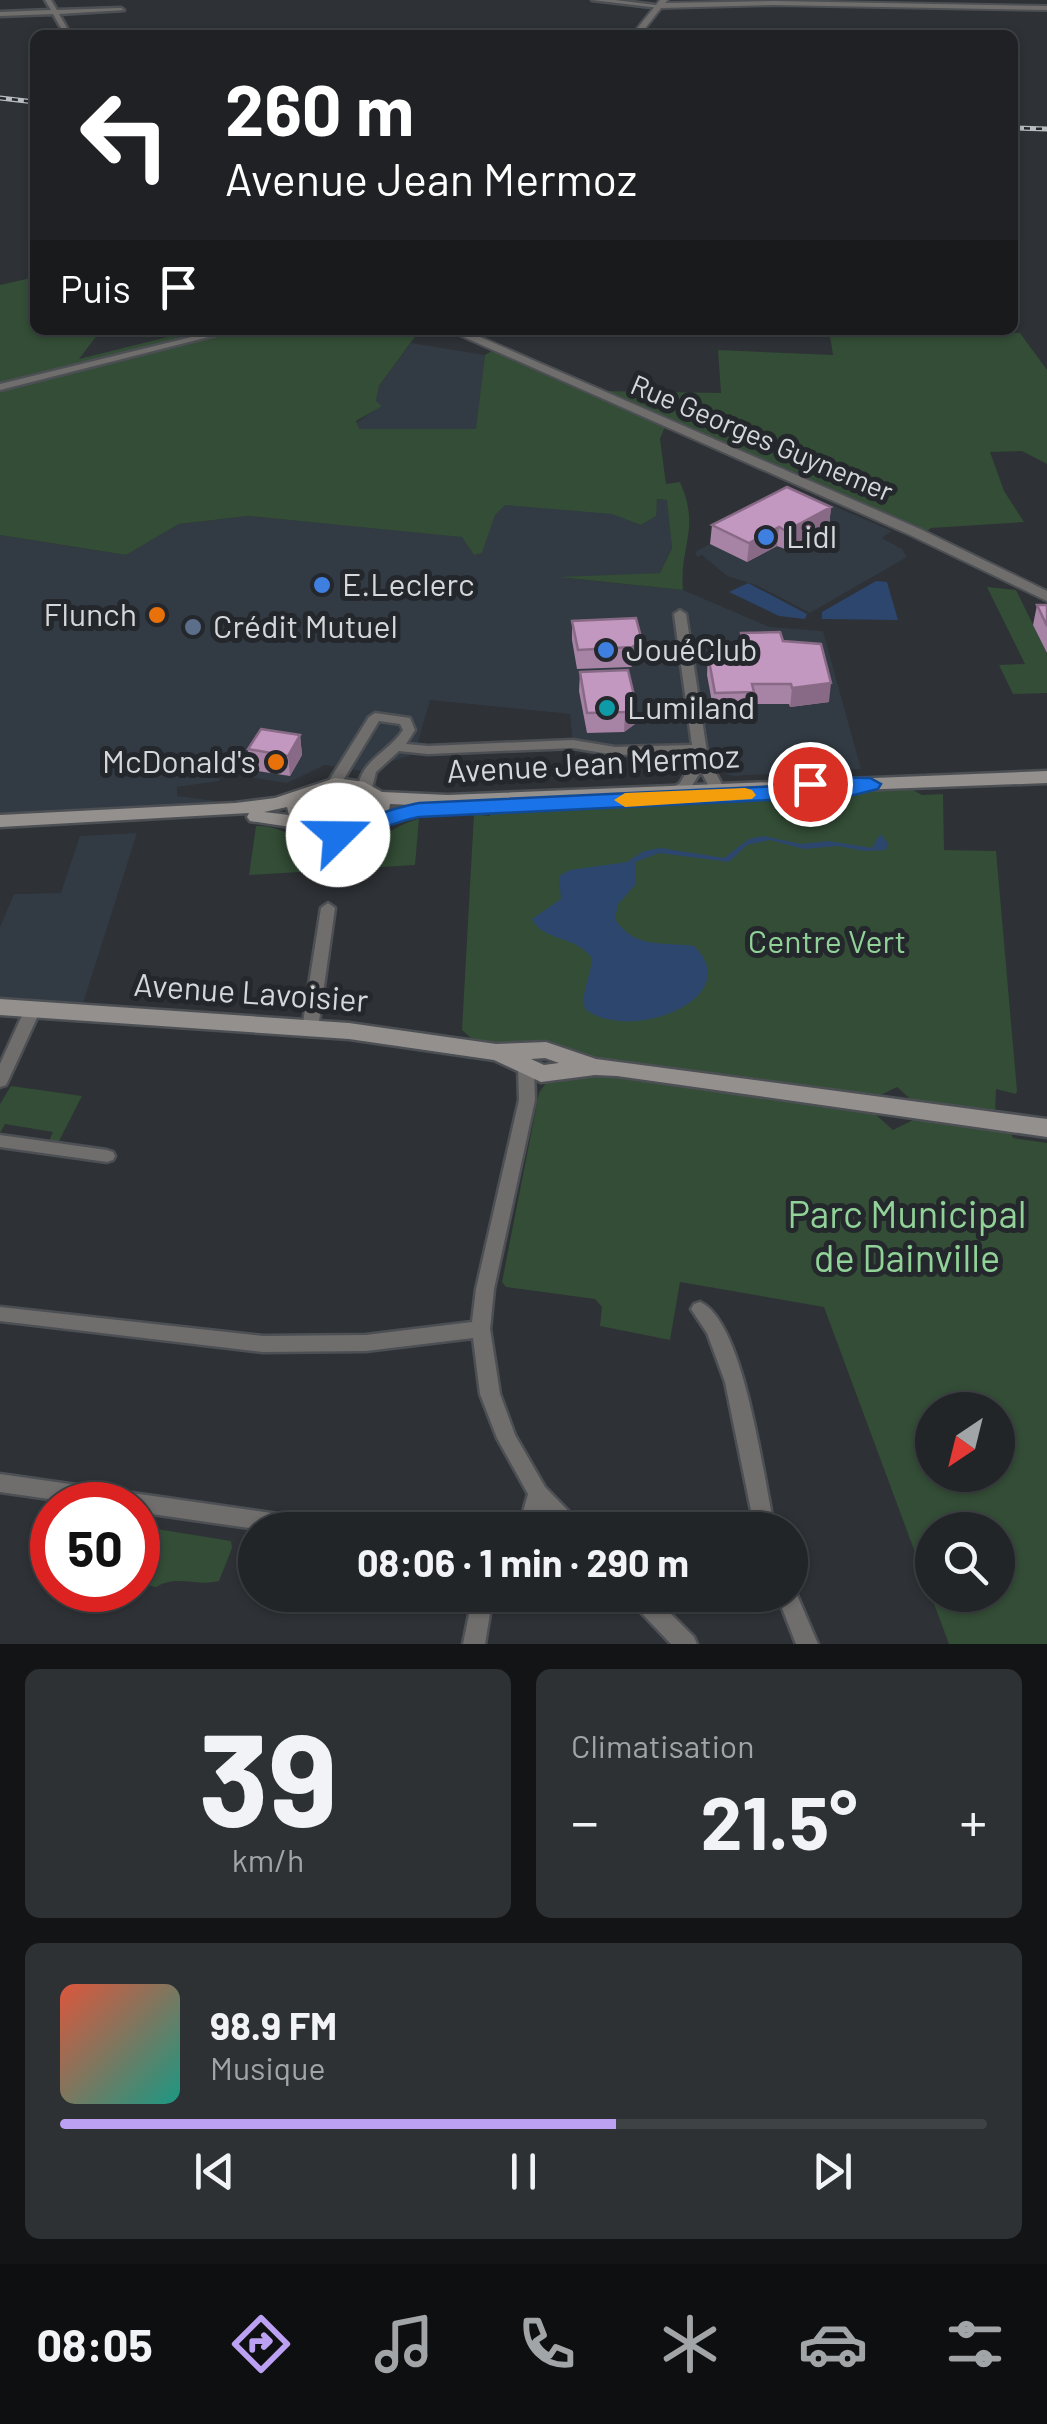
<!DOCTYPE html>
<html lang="fr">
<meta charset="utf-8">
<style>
:root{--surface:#222528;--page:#2e3134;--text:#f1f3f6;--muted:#a2a5a8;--line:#3f4245;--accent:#bca0f2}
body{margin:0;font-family:Barlow,sans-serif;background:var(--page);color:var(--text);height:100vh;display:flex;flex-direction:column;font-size:38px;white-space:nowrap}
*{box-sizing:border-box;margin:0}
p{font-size:32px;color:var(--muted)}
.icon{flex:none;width:55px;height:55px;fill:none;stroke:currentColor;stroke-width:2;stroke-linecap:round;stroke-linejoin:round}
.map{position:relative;height:1644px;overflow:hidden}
.drawer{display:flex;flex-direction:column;gap:25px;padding:25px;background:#131416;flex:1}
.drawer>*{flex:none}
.top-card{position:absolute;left:30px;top:30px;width:988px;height:305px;border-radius:15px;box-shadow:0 2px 8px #0004,0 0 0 2px var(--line);background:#202124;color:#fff;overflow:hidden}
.needle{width:65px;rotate:215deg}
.buttons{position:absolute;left:915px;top:1392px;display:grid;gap:20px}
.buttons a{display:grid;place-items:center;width:100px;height:100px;border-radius:50%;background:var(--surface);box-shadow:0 2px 8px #0004,0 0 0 2px var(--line);font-size:50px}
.speed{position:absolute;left:30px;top:1482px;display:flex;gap:20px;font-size:50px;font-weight:700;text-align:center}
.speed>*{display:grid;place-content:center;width:130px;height:130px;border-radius:50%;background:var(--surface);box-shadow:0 2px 8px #0004,0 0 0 2px var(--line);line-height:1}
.speed .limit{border:15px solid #d22;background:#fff;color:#111}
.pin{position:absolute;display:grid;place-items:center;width:85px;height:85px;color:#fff;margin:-42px;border:5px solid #fff;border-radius:50%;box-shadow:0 2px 10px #0007}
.me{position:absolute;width:110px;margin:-55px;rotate:68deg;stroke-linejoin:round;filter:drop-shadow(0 0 8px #0008)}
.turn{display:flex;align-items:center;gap:35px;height:210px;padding:0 30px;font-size:45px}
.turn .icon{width:130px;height:130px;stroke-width:2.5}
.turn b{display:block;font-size:70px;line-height:85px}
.then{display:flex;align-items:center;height:95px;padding:0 30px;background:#0003;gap:20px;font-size:38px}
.big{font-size:75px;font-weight:700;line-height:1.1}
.drawer .widget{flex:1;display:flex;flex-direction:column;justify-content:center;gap:15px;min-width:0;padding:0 35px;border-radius:15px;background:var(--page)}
.drawer .dial{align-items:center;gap:0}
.dial b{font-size:130px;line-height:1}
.song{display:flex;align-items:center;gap:30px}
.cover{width:120px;height:120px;border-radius:15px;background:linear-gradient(135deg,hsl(10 70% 55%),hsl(170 70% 35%))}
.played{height:10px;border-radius:5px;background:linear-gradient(90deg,var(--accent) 60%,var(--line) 60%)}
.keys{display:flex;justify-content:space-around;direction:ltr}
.heat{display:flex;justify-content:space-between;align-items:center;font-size:55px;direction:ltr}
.drawer .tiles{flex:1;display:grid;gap:25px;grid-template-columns:1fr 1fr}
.widget:last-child{grid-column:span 2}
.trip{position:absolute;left:238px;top:1512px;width:570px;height:100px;border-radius:50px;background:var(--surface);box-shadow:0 2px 8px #0004,0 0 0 2px var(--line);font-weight:700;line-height:100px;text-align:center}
.menu{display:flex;height:160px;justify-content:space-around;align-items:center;background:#0e0f10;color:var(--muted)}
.menu .icon{width:70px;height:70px}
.menu .active{color:var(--accent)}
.menu b{font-size:45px;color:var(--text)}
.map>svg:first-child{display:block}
.built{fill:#323a43}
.green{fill:#334d36;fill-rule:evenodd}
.water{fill:#2c466e}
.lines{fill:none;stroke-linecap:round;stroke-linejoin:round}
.minor-casing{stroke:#4c4f53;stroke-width:5}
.tertiary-casing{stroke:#4c4f53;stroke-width:4}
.secondary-casing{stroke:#4c4f53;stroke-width:5}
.minor{fill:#706e6c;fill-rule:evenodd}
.tertiary{fill:#706e6c;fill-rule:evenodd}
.secondary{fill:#94908d;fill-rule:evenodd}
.rail-casing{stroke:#babdbf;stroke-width:5}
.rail{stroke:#24272b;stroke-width:2.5;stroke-dasharray:6;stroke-linecap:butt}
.wall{fill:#a783a5}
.shaded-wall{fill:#886a86}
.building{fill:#c298c0;stroke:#886a86;stroke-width:2.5}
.route{fill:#1a73e8;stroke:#114b97;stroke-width:2.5}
.slow{fill:#f59e0b}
.shop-dot{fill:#3f7fe0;stroke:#24272b;stroke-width:4}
.food-dot{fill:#e8710a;stroke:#24272b;stroke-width:4}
.service-dot{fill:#5c6f8a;stroke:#24272b;stroke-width:4}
.culture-dot{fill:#0f9aa8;stroke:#24272b;stroke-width:4}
.labels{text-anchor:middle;stroke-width:10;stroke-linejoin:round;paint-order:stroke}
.far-street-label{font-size:28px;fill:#d5d8da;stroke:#24272b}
.poi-label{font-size:32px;fill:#d5d8da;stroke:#24272b;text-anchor:start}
.street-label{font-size:32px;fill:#d5d8da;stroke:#24272b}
.park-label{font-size:32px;fill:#91d298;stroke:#24272b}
.near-park-label{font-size:38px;fill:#91d298;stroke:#24272b}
</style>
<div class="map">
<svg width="1047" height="1644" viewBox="0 0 1047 1644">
<rect width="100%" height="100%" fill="#2e3135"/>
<path class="built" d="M411,343L485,355L477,429H359L354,425L381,405L376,401L379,386Z
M511,493L668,500L672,548L660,573L566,578L683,590L770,627L823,631L861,769L733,776L722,772L712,760L701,759L700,750L615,751L573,744L570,714L430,700L416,749L411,755L390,762L378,774L325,765L287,783L222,773L219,781L177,787V796L217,801V815L0,825V535L126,555L179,524L248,516L462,536Z
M804,493L892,531L882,538L902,549L907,557L810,613L756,585L727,576L702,555L697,557L695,552Z
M137,833L80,1013L0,1007V927L14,894L61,893L80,836Z"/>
<path class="green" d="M35,277V330H101L79,359L196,330H420L379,386L376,401L382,406L356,421L359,429H476L485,355L493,350L602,391L721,393L718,350L833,355L829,330L1020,333L1047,370V464L1022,451L990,452L1004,491L1024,522L931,528L923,535L666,424L660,439L666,484L680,482C701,530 679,545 683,590L558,577L660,573L672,548L667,500L657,499L656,516L641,525L612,514L505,505L495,515L482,553L474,555L462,537L248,516L179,524L126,555L0,535V285Z
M987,587L1016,590L1047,653V693L1013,694L999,665L1025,664Z
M911,789L922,795L943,794L944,850L996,851L1017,1091L1016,1094L996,1089L995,1115L917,1105L897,1087L873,1099L488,1042L472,1039L462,1030L474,814L489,816L494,811L586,809Z
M340,791L363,797L366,813C353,827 334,828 317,819L312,810L316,800Z
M419,819L415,865L249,875L256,826C284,824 305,848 338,849C369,850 390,826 419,819Z
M583,1073L874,1113L893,1130L915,1119L1011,1133L1013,1138L1047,1143V1644H949L824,1307L680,1282L670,1340L600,1326L602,1307L595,1299L506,1287L502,1282L539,1093L548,1080ZM932,1410H998V1475H932ZM932,1530H998V1595H932Z
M11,1086L82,1096L58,1143L49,1141L53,1132L5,1124L0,1133V1104Z
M138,1526L231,1541L232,1548L219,1581C196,1587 177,1574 156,1587L138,1584Z"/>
<path class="water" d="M876,581L887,582L898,620L822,619V612Z
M748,583L807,614L805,619L779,616L729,592Z
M880,834L888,843L886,850L865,851L838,846L804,849L770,840L747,845L729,862L659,853L635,862V885L618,904L615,919C634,949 663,942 694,946C748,999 629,1044 585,1009C580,990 593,976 591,957C574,935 544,942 532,919L561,899L559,876L570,870L627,862L644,851L661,848L724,858L749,839L763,836L801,844L828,841L872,848Z"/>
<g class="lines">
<g class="minor-casing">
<path id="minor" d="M45,0H51L57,10L121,8L124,10L59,14L71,35H65L53,14L0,16V12L51,10Z
M592,0H615L663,6L660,8Z
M220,330H236L0,390V384Z
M680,610L686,614L708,759L724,788L714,795H704L702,792L709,787L701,771L690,789L676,794L669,790L680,783L694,759V753L615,755L573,748L428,754L399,751L376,772L372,788L365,792L358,788C361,760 389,752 403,730L400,724L379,721L339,787L334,788L327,784L369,717L375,713L410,718L415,730L406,744L428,746L573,740L615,747L692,745L674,614Z
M328,903L335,908L318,1029L316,1033H304L302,1029L321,908Z
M33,1004L38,1005L41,1009L8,1081L6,1085L0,1087V1064L25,1009L28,1005Z
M526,1062L532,1064L534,1068L535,1100L494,1289L490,1329L500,1394L515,1435L545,1487L580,1523L583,1530H560L543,1512L533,1530H512L523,1512L528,1494L497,1438L480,1394L473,1338L366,1351L263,1352L0,1321V1307L263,1336L366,1335L472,1322L476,1289L519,1100L518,1068L520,1064Z
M0,1135L107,1150L113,1152L115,1156L113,1160L107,1162L0,1147Z
M700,1302C745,1321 764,1483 775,1530H755L725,1382L707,1333L691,1309L694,1304Z
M0,1474L327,1521L334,1523L337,1530H263L138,1512V1505H91L0,1492Z
M790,1586L794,1588L818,1644H796L777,1595H790Z
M473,1595H493L485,1644H463Z
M628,1595H652L694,1637L697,1644H671L631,1602Z"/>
</g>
<g class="tertiary-casing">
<path id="tertiary" d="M660,0H668L665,3L774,1L1047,6V10L774,5L661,8L640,35H632Z
M448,330H464L920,529L1047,591V601L910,535Z"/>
</g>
<g class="secondary-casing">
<path id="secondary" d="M1047,771V783L425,806L428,810L425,814L380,824L367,833L333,841L313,838L297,828L250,821L247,817L249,813L0,827V815L235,803L275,798L335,778L364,782L382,792L448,795ZM335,790C350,789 360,792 370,803L369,812C350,830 316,838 307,807L315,797ZM390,804L411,805L389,810ZM287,807L289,815L264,812Z
M0,999L349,1023L496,1044L546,1042L596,1059L1047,1119V1137L617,1076L595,1075L541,1082L494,1060L349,1039L0,1015ZM545,1058L559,1063L544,1065L531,1059Z"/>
</g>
<use href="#minor" class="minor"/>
<use href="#tertiary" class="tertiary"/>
<use href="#secondary" class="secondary"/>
<g class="rail-casing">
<path id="rail" d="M0,98L35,102
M1012,128L1047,129"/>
</g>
<use href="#rail" class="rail"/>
</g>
<path class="wall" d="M831,507L829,526L785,549L777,546L747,562L710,544L712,525Z
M1037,605H1047V653L1033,625Z
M572,621L642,641L641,660L631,667L577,669L572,640Z
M741,633L783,641L829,702L790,707L789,704H753L752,712L714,713L707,675L708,655H740Z
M580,672L636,704L635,724L624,732L587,733L579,691Z
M300,735L302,755L290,776L250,770L248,749Z"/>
<path class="shaded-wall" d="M831,507L829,526L785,549L786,531Z
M779,527L777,546L747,562L749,543Z
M642,641L641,660L631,667L632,647Z
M831,683L829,702L790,707L792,688Z
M636,704L635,724L624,732L625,712Z
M300,735L302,755L290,776L288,756Z"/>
<path class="building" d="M787,487L831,507L786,531L779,527L749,543L712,525Z
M1037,605H1047V626Z
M636,618L642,641L632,647L578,650L572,621Z
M780,632L783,641L821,644L831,683L792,688L791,684H752L754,692L715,693L708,655H746L741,633Z
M628,670L636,704L625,712L587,713L580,672Z
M261,729L300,735L288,756L248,749Z"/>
<path class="route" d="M810,777L870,778L881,784L878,789L850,796L419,817C390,822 367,837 338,842L327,835L330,830C362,822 386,809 419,803L800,785L803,779Z"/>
<path class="slow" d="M745,788L752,790L756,795L752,799L625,807L614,800L625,793Z"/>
<g class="shop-dot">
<circle cx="766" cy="537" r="10"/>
<circle cx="322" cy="585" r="10"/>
<circle cx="606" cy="650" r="10"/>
</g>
<g class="food-dot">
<circle cx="157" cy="615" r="10"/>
<circle cx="276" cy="762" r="10"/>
</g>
<circle class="service-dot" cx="193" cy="627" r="10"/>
<circle class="culture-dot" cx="607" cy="708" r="10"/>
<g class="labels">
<g class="far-street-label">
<text transform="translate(762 438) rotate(23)" y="10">Rue Georges Guynemer</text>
</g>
<g class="poi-label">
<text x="786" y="548">Lidl</text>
<text x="342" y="596">E.Leclerc</text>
<text x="137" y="626" text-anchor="end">Flunch</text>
<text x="213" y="638">Crédit Mutuel</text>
<text x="626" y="661">JouéClub</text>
<text x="627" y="719">Lumiland</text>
<text x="256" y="773" text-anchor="end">McDonald's</text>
</g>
<g class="street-label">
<text transform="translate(593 764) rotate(-3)" y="11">Avenue Jean Mermoz</text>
<text transform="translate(251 993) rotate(4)" y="11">Avenue Lavoisier</text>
</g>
<g class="park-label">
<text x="827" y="953">Centre Vert</text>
</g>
<g class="near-park-label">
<text x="907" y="1228">Parc Municipal<tspan x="907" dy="44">de Dainville</tspan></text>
</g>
</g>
</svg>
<div class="buttons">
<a><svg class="needle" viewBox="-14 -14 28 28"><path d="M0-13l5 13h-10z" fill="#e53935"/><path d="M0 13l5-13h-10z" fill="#a2a5a8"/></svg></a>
<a><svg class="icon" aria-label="search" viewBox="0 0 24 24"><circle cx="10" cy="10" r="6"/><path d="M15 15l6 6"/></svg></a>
</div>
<div class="speed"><div class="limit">50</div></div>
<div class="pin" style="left:810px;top:784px;background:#d93025"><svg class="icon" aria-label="arrive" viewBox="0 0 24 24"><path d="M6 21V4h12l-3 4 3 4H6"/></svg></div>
<svg class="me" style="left:338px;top:835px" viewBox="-20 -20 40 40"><circle r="19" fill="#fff"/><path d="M0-13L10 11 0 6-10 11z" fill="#1a73e8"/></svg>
<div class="trip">08:06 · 1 min · 290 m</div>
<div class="top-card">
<div class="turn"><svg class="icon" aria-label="left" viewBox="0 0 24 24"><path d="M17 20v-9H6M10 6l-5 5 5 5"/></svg><div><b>260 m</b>Avenue Jean Mermoz</div></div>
<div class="then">Puis<svg class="icon" aria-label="arrive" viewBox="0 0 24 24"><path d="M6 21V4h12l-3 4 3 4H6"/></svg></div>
</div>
</div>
<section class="drawer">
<div class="tiles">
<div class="widget dial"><b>39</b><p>km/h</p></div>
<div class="widget"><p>Climatisation</p>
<div class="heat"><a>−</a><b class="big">21.5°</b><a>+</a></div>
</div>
<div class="widget">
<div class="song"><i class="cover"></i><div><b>98.9 FM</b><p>Musique</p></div></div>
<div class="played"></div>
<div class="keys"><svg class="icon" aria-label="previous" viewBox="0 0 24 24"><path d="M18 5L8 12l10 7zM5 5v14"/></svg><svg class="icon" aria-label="pause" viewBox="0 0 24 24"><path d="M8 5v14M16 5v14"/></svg><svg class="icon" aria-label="next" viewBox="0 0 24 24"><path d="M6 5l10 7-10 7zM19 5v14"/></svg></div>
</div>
</div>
</section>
<nav class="menu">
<b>08:05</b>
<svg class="icon active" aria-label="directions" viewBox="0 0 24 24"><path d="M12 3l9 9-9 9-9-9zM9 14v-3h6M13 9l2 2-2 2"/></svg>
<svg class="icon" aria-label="music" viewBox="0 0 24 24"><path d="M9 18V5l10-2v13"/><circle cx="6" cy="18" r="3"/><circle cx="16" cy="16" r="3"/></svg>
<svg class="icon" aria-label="phone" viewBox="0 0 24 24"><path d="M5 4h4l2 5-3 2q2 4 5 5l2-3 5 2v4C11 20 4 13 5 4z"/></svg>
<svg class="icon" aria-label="climate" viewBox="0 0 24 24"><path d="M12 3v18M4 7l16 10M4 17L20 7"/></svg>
<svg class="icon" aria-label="car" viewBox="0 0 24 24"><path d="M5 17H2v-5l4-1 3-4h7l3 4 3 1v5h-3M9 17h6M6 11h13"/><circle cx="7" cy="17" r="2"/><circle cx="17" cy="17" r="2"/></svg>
<svg class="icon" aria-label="filters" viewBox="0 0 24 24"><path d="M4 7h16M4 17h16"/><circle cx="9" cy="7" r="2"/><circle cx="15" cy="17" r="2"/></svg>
</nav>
